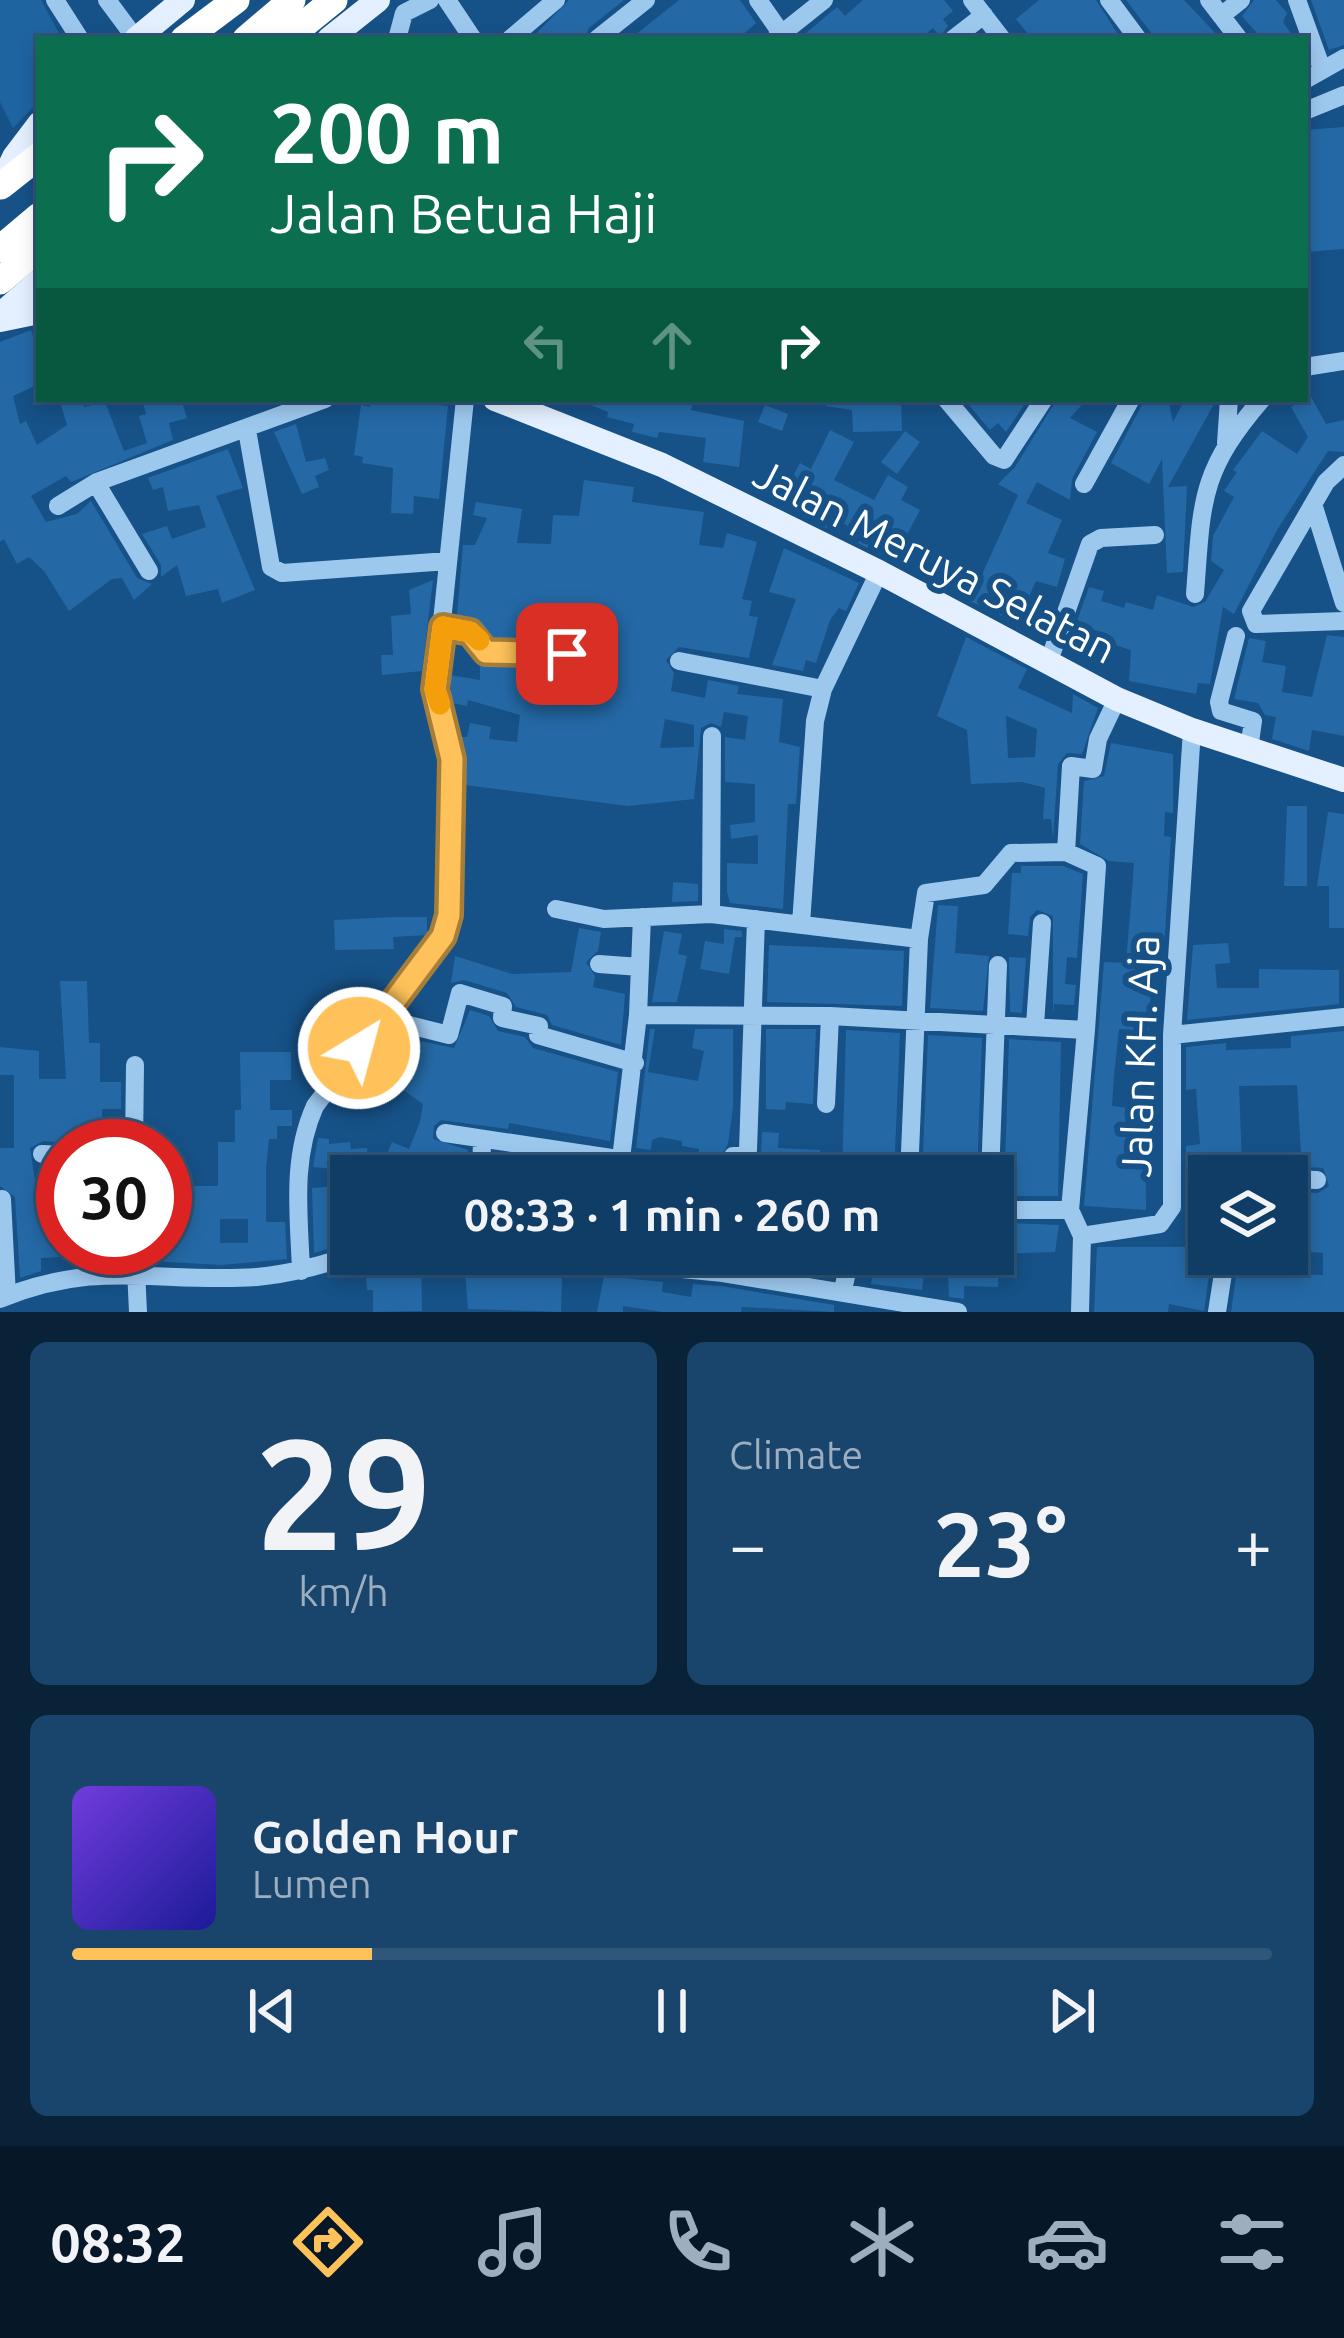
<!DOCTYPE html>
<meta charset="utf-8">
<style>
:root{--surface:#103d65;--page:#19446b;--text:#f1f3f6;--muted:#9caebf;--line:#305679;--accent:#ffc25a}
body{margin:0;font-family:Ubuntu,sans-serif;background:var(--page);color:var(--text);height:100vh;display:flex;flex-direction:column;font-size:45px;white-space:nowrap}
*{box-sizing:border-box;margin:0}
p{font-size:39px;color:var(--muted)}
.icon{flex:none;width:66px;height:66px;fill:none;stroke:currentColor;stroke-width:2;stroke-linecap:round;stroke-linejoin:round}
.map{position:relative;height:1312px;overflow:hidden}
.drawer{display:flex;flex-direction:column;gap:30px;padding:30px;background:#092238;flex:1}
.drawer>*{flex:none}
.top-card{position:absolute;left:36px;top:36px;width:1272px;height:366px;border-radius:0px;box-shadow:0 6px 18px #0003,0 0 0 3px var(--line);background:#0b6e4f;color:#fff;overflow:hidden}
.buttons{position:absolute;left:1188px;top:1155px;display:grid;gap:24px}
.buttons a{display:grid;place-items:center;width:120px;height:120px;border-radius:0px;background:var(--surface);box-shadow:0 6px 18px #0003,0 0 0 3px var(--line);font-size:60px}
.speed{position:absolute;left:36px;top:1119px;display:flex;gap:24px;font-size:60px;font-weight:700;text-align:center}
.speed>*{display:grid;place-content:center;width:156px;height:156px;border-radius:50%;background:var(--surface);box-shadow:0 6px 18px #0003,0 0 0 3px var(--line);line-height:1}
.speed .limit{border:18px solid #d22;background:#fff;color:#111}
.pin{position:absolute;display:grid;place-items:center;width:102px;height:102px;color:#fff;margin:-51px;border-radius:24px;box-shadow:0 6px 18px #0006}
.me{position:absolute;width:132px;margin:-66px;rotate:37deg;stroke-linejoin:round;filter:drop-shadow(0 0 9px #0008)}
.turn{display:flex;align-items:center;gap:42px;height:252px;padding:0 36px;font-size:54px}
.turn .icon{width:156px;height:156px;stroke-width:2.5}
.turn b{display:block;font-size:84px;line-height:102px}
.lanes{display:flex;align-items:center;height:114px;padding:0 36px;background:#0003;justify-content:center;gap:60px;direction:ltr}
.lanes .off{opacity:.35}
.big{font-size:90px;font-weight:700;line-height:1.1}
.drawer .tile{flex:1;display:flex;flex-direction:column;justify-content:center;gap:18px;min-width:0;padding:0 42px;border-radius:18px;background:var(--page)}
.drawer .dial{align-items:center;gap:0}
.dial b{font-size:156px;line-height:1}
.song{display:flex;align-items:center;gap:36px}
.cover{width:144px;height:144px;border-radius:18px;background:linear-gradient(135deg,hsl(260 70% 55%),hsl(240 70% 35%))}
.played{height:12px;border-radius:6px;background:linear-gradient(90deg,var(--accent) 25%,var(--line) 25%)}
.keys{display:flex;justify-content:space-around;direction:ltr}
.heat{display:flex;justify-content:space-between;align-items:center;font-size:66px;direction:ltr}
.drawer .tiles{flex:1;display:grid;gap:30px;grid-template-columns:1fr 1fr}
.tile:last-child{grid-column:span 2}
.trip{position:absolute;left:330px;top:1155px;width:684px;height:120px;border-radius:0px;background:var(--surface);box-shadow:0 6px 18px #0003,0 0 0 3px var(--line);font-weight:700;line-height:120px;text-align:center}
.tabs{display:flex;height:192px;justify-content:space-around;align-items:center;background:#061828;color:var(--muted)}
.tabs .icon{width:84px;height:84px}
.tabs .selected{color:var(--accent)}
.tabs b{font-size:54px;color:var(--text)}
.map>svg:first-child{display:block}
.green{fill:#1e64a1}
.building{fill:#2469a6;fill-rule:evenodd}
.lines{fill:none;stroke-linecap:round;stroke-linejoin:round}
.minor{stroke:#9dc8ee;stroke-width:18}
.major{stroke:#e4f0ff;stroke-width:24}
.highway{stroke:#fff;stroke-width:27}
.route-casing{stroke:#a67e3a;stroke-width:30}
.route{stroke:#ffc25a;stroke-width:21}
.slow{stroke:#f59e0b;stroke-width:21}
.labels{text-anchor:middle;stroke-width:12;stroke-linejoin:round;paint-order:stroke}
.street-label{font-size:42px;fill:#fff;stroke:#165187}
</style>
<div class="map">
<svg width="1344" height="1312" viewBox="0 0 1344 1312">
<rect width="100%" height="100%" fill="#165187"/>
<path class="green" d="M0,0H41L62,39H39V101L13,128L0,102Z"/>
<path class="building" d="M569,0H624L589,28L584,39H531Z
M679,0H740L756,23L738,39H630Z
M863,0H944L953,11L943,19L948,26L940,37L933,28L920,39H799L837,7L845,16Z
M1039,0H1096L1121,39H1032L1016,19Z
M1126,0H1184L1221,39H1156Z
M1254,0H1276L1287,13L1283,22L1295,39H1262L1242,16Z
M1311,0H1344V45L1329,50Z
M1344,127V249L1305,252V130Z
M31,330L39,355V384L13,396L20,424L26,421L37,445L67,425L59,399H82L84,407L105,402L124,451L147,443L139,416L146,414L142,399H181L187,418L169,423L173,440L71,482L66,476L31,496L46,522L77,514L91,501L137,578L152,584L134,600L122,578L112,579L69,611L44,571L29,557L17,564L4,539L0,542V342Z
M1310,395L1326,424L1344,420V452L1328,451L1277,530L1234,614L1223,607L1210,684L1198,683L1196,694L1129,681L1131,650L1105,642L1107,634L1076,624L1089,587L1104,591L1101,601L1124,608L1126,602L1153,610L1157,595L1193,607L1205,602L1224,570L1211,561L1213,536L1234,497L1224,491L1237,472L1233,470L1262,431L1297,454L1308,437L1291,407Z
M371,399L448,406L439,499L414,496L413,514L391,513L393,468L362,463L363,457L354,455L361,405L370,407Z
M576,399H694L691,410L744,421L739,467L703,462L706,438L659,432L657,438L632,432L634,424L607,417L608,412Z
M827,399H901L902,431L853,432L852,410L826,406Z
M964,399H1028L1006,432L998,423L990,430Z
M1057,399H1087L1070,418L1097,432L1072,479L1070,500L1037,482L1026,503L1062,520L1048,553L1065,559L1057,587L1036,581L1017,623L970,601L1018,495L998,484L1015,467Z
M1145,399H1168L1173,422L1185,399L1214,404L1168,487L1187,486L1183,572L1167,573L1162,459L1149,484L1111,463Z
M765,405L788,414L782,431L758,422Z
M296,424L306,462L325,458L329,470L315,476L319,487L302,494L274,432Z
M830,430L854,442L834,480L874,500L888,475L908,487L901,500L920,510L893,561L858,543L863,535L836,519L830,530L817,523L822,513L785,491L800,463L811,469Z
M905,431L920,442L897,474L881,462Z
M228,449L243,488L216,496L255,590L222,603L218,589L186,596L177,565L161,577V565L142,534L167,526L172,539L206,527L199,505L168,511L163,487L153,490L148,478Z
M584,480L634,487L632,502L704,512L699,545L723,548L727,533L757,542L742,599L752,601L749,616L758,617L749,658L679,647L666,660L674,673L671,691L705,698L708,680L739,686L737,694L783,699L779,742L800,747L796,804H788L783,909L730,903L727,892V863L758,864V835L731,839L730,825L755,822V784L725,782V737L745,740L748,716L724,712L721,727L711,723L701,728L694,799L628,806L465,785L460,737H467L470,723L491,727L489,739L517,742L520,715L468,700L467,706L452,703L450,675L480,680V664L567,668L580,656L568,641L493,639L479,623L457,616L463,545H475L487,518L473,515L476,502L522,509L517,543L551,544L553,515L579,516ZM665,719L694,725V747L660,748Z
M784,548L859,583L846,611L839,608L830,620L816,663L806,660L803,671L772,665L796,599L769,592Z
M433,580L422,671L382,675L381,655H393L391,616L411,614L409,590Z
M1327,635L1344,637V736L1312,730L1309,751L1272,739L1276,717L1265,715L1258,703L1234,699L1249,638L1266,641L1262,662L1286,666L1282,692L1312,697Z
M966,637L1027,669L1018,688L1072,713L1073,694L1098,708L1082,754L1067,753L1058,764L1053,839L1051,819H1043L1045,788L1022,782L971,784L967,730L937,716ZM1006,716L1037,729L1035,757L1008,758Z
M1111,743L1173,754V813L1165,812L1164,836L1171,837L1163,966L1152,965L1149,1031L1119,1029L1114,1076L1112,1106L1145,1110L1146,1210L1084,1206L1104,962L1126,963L1132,890L1134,863L1109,861L1080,844L1084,781L1104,776Z
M1287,806H1307V886H1284Z
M1328,812L1344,814V928H1329V886H1317Z
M1021,866H1063L1083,874L1077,958L1067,957L1065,984L1076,985L1074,1005L1054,1004L1053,1015V916L1037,910L1030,917L1028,936L1008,934L1012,873H1021Z
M673,882L698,884V901L672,902Z
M938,905L958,906L955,953L989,956L983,1011L930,1008Z
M394,917H427V935L393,937L394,949L335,950L334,920Z
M579,928L601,932L598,951L586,962L595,976L593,987L625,994L621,1045L552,1025L547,1015L516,1007L507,993L464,980L451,983L455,956L512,974L571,972Z
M724,929L742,931V937H735L729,974L700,969L705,941L724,944Z
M664,931L682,934L678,954L687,956L677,1002H652Z
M1228,943L1230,963L1215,964L1217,988H1259V969L1339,970V1004L1187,1020L1193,945Z
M769,945L904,951L902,1006L767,1002Z
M1009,957L1026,958L1022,1013L1010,1012Z
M60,981H87L89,1043H100V1082H121V1109H102V1146L43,1141L30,1148L38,1199L63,1198L61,1257L41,1258V1271L20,1278L15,1197L0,1186V1148H14V1075H0V1047L39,1051V1079H66Z
M470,1010L489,1016L498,1031L525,1037L533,1048L618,1072L610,1141L509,1123L508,1129L441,1120L434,1126L433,1139L468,1150V1176L379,1173L392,1142L409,1149L420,1122L423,1104L383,1076L398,1055L401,1037L454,1048Z
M650,1029H655L648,1072L698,1081L704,1051L692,1048L695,1029H733V1107L728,1144L719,1161L698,1157L699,1149L682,1146V1141L660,1137L652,1140L651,1150L636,1148Z
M766,1029H816L813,1104L786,1102L785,1110L766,1109Z
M846,1030L900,1033L894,1176H842Z
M1344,1031V1312H1231L1239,1254H1287V1192L1318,1193L1329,1186L1323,1168L1287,1166L1275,1172L1209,1176L1212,1254L1204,1311L1169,1304L1168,1312H1094L1097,1247H1185L1186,1146L1200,1144L1196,1089L1186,1090V1047L1226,1043V1050L1291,1048V1036ZM1297,1085L1301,1154L1242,1164L1239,1086ZM1298,1251L1323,1253V1275H1297Z
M928,1035L982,1038L977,1176H922Z
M1009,1039L1061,1042L1058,1196H1004Z
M240,1052H291V1080H270V1110H292V1126H277V1139H269L266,1168V1222H285L287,1259L222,1265L149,1261L148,1248H165V1186H218V1142H235V1110H241ZM220,1219H248V1243H220Z
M762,1132L779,1133L778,1148L820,1150L819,1176L751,1171L761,1154Z
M318,1138L329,1139V1144L350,1142L351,1149L367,1148L369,1172L313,1167Z
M495,1154L542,1161V1176H495Z
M351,1185V1242L314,1253L312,1188Z
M1010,1223L1059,1225L1055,1252L993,1254V1226Z
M421,1254L422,1311L373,1312V1290H367L366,1278L369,1260Z
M757,1254H837L833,1272L779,1269L756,1260Z
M876,1254H898L895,1268L924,1273L922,1290L871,1284Z
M926,1254L999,1255L998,1287L964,1286V1299L949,1297L948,1275L925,1274Z
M509,1259L539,1269V1277L562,1276L561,1312L468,1309L465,1270L497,1268L496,1260Z
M604,1276L663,1282L662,1292L691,1297L693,1284L721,1286L834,1305V1312L742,1307L741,1312H663L623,1306V1312H597Z"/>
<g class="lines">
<path class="minor" d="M55,0L80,39
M107,0L136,39
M447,0L473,39
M758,0L781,33
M972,0L1002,39
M1109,0L1138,39
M1209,0L1239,39
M1297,0L1322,69
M1221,16L1241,0
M397,39L404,13L430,0
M510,39L556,0
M597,39L646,0
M775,39L824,0
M953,39L984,15
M1305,80L1344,58
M1305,111L1344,95
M1305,367L1344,361
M946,399L994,456L1004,460L1044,399
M247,430L271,567L282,573L448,561
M1226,443L1229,399
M1344,465L1326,482L1251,611L1256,624L1344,621
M96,483L149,571
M1084,484L1131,399
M58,506L97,482L325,399
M1314,507L1344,603
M1195,594C1202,502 1199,472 1262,399
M443,627L470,632L486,652L567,654
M1236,636L1219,702L1221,711L1253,721L1249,749
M679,661L823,689
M1049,661L1090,544L1101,538L1155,535
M1066,852L1071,766L1093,769L1098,739L1117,699
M556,909L604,919L711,914L919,939L909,1176
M711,914L712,736
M801,924L815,721L823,689L879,572
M919,939L926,893L984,885L1011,853L1066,852L1097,866L1086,1030
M599,964L640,967
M638,1015L642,917
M381,1018L449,1035L460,993L503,1006L502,1018L539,1026L538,1035L635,1063
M1035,1025L1042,923
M1172,1035L1344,1017
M826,1104L830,1016
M445,1133L731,1176L733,1156H746L748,1150L756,919
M134,1146L135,1065
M42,1154L63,1155
M621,1159L638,1015L830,1016L1086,1030L1070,1210L1082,1236L1080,1312
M481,1176L482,1141
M990,1176L998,965
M1287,1179L1317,1180
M2,1199L7,1296
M993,1210H1070
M1082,1236L1160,1224L1172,1207V1035L1192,730
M135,1248L138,1312
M527,1254L723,1273L958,1312
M301,1271C299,1215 291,1159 315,1106L443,936L449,915L452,759L435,689L465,399
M843,1290L851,1254
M0,1299C100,1258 159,1284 257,1277C292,1274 324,1264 357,1254
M1217,1312L1226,1254"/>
<path class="major" d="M136,39L183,0
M329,39L378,0
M0,187L14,157L39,124
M0,315L39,281
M0,320L39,312
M495,399L662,465L879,572L1117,699L1192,730L1344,780"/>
<path class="highway" d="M184,39L236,0
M246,39L292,0
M286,39L334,0
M1,186L39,156
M0,249L39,216
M0,281L39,248"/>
</g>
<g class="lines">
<g class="route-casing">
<path id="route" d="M359,1048L443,936L449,915L452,759L435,689L443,627L470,632L486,652L567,654"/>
</g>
<use href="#route" class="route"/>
<path class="slow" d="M440,704L435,689L443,627L470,632L479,640"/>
</g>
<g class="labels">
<g class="street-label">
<text transform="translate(935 561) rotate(27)" y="15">Jalan Meruya Selatan</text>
<text transform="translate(1140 1056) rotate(-88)" y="15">Jalan KH. Aja</text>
</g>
</g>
</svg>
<div class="buttons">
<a><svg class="icon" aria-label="layers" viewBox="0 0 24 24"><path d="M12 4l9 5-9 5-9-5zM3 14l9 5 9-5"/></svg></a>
</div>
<div class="speed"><div class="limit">30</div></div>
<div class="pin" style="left:567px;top:654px;background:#d93025"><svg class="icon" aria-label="arrive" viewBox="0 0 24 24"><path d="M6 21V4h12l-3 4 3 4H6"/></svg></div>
<svg class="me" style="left:359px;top:1048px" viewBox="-20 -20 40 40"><circle r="17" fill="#ffc25a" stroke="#fff" stroke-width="3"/><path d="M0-11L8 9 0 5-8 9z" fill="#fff"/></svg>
<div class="trip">08:33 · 1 min · 260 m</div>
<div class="top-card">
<div class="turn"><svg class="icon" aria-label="right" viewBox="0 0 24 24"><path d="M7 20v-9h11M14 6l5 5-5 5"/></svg><div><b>200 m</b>Jalan Betua Haji</div></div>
<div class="lanes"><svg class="icon off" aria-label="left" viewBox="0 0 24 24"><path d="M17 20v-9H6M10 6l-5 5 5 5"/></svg><svg class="icon off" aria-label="ahead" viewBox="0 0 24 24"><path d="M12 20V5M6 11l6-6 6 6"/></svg><svg class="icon" aria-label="right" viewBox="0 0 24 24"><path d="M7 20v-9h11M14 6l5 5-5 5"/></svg></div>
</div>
</div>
<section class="drawer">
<div class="tiles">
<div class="tile dial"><b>29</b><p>km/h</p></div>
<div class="tile"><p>Climate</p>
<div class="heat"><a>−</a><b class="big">23°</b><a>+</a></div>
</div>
<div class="tile">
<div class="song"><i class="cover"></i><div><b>Golden Hour</b><p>Lumen</p></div></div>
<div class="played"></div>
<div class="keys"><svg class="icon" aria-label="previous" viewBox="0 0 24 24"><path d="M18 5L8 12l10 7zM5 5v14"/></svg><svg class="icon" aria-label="pause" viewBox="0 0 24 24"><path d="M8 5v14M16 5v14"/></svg><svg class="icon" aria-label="next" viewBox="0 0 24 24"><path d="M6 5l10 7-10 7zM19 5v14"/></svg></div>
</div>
</div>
</section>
<nav class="tabs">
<b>08:32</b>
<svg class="icon selected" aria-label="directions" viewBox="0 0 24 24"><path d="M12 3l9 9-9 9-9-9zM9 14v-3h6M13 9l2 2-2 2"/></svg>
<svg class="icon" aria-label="music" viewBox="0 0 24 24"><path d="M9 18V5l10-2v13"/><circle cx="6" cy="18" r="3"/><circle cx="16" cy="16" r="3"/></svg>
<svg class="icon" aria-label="phone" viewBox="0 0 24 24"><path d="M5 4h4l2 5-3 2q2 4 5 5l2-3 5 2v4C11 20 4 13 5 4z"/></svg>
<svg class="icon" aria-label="climate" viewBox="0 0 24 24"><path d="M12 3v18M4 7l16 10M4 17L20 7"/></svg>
<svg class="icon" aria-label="car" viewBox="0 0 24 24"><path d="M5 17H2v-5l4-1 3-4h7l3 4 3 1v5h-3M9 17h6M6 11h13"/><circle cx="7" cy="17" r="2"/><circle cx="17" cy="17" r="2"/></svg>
<svg class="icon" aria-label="filters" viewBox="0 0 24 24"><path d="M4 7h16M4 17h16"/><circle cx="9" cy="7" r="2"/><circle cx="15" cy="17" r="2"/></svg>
</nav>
